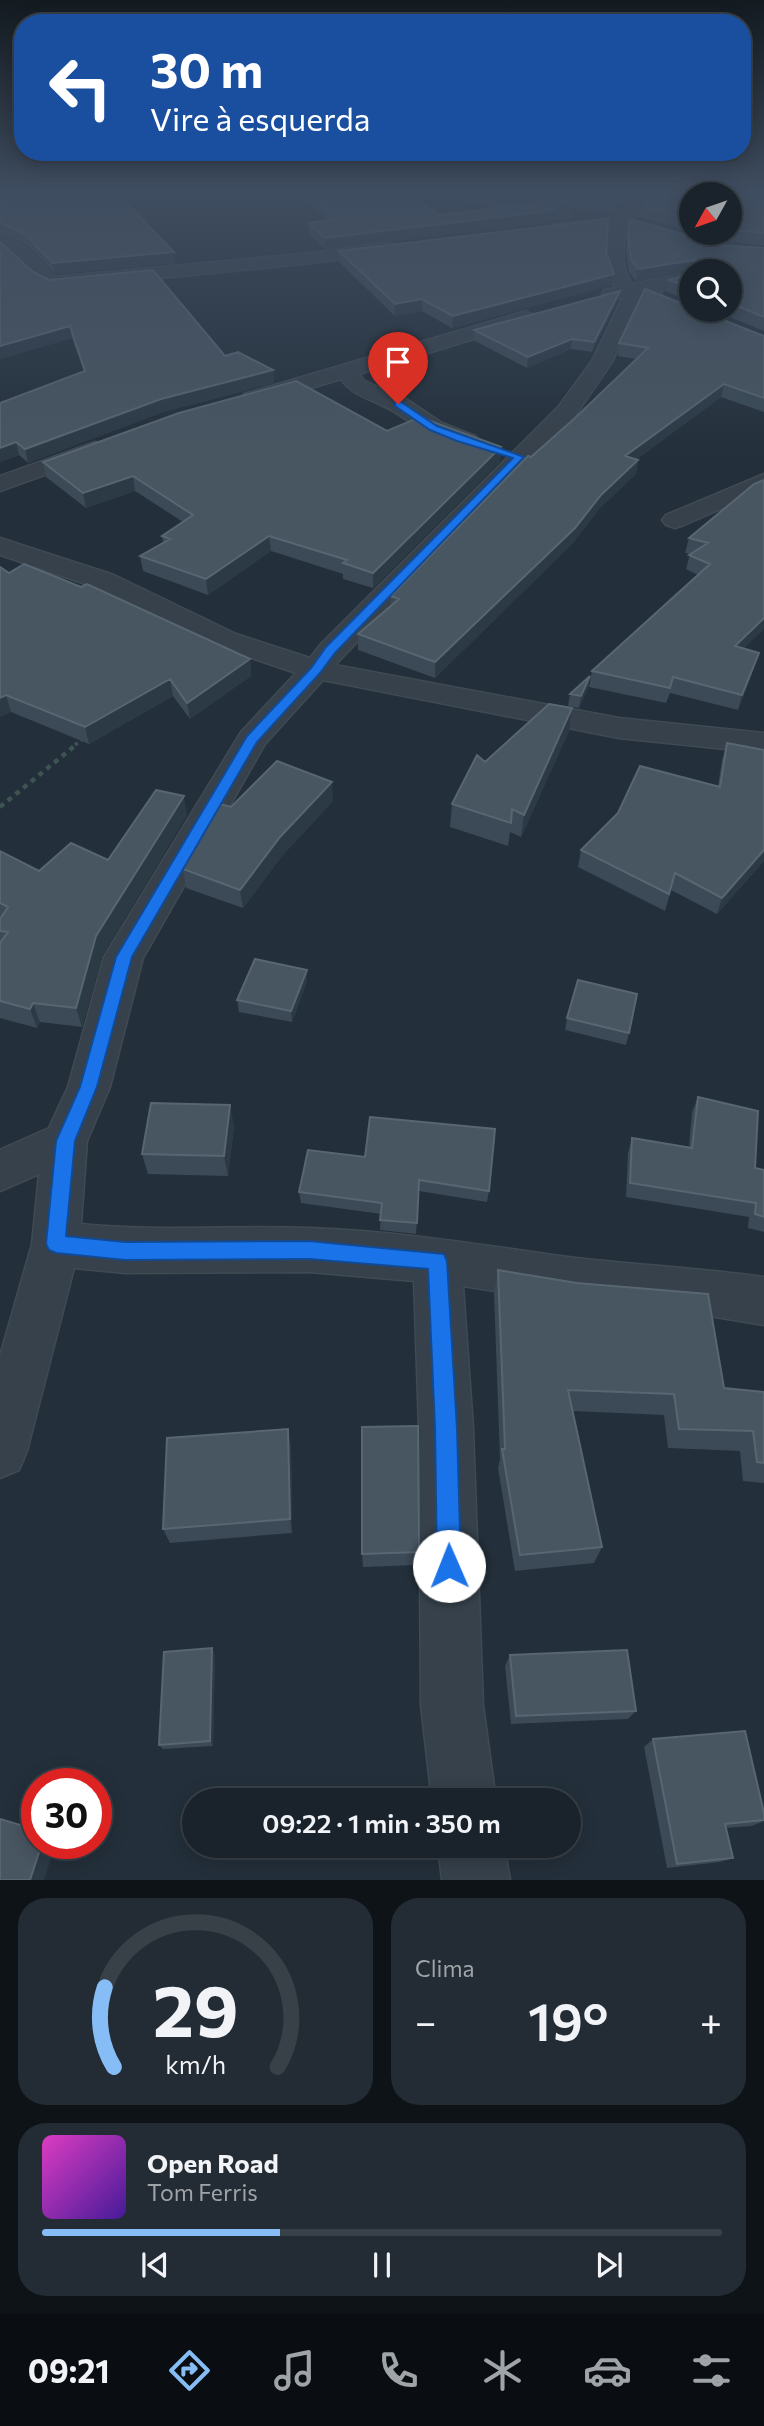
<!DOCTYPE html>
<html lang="pt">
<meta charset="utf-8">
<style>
:root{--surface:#1a232c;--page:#232b34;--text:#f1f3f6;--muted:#9fa4a9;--line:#384048;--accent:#87bdf6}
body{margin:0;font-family:Commissioner,sans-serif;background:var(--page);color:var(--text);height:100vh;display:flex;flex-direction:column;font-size:26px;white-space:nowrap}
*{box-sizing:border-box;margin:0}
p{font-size:23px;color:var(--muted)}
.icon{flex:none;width:38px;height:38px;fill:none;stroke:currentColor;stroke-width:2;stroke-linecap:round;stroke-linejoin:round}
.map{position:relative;height:1880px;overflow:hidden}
.details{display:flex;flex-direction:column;gap:18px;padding:18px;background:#0e1318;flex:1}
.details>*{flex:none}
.hud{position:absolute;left:14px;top:14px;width:737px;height:147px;border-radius:28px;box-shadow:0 4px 18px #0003,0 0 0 2px var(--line);background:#1a4fa0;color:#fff;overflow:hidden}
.needle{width:46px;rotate:230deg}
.buttons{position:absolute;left:679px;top:182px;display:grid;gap:14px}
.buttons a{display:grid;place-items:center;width:63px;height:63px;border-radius:50%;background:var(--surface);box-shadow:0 4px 18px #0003,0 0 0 2px var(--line);font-size:35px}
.speed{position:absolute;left:21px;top:1768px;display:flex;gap:14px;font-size:35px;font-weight:700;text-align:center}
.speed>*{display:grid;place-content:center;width:91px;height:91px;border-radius:50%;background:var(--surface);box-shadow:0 4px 18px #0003,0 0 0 2px var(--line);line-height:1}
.speed .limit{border:10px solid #d22;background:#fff;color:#111}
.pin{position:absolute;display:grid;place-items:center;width:60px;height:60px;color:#fff;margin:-72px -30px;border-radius:50% 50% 50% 0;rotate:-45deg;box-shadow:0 0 7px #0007}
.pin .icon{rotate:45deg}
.me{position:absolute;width:77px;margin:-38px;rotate:359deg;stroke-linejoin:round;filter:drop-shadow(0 0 5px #0008)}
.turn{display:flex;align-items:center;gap:24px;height:147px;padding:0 21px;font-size:32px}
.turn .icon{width:91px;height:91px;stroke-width:2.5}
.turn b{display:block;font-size:49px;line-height:60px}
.big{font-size:52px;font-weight:600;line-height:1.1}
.details .widget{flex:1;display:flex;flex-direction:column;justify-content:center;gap:10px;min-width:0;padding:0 24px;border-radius:28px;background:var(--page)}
.details .dial{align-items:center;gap:0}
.dial svg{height:182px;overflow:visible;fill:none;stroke:var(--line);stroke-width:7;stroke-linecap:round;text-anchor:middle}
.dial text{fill:var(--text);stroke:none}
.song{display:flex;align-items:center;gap:21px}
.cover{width:84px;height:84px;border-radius:10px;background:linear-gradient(135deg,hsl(310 70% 55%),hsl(260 70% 35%))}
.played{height:7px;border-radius:4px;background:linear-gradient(90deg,var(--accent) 35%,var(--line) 35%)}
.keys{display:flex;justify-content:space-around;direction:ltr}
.heat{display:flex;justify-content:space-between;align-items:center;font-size:38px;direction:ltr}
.details .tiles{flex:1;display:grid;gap:18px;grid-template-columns:1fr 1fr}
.widget:last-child{grid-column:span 2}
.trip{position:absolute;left:182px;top:1788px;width:399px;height:70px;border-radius:35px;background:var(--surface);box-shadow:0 4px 18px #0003,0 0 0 2px var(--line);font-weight:600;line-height:70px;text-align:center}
.menu{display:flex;height:112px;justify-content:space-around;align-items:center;background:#0a0e12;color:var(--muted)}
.menu .icon{width:49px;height:49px}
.menu .selected{color:var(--accent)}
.menu b{font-size:32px;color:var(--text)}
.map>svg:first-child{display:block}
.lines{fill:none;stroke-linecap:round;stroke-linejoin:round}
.minor-casing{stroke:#3f4a53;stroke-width:3}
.path-far1{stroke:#3d5453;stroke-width:3.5;stroke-dasharray:3.5 3.5;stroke-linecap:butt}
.path{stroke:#3d5453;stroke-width:4.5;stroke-dasharray:5 5;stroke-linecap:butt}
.minor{fill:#36414b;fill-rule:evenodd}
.wall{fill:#3b4a56}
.shaded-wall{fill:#2c3a46}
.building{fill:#485662;stroke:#586672;stroke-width:2}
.route{fill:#1a73e8;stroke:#114b97;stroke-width:2}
</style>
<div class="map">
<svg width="764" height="1880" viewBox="0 0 764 1880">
<rect width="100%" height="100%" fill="#232f3a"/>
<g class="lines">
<g class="minor-casing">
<path id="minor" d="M457,194C472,193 564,206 572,214C559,228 479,202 459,197Z
M629,194H645L644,211L627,224C624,242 618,270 633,284L691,273V284L659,291L663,295L661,299H641L612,362L575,416L335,665L619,718L764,733V753L619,738L323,680L265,744L143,958L110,1087L87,1141L81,1224C157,1232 233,1225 310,1228C397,1231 482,1245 568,1257C633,1265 699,1268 764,1277V1325L703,1315L571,1303L463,1286L473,1428L483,1705L496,1801H432L421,1705L419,1428L414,1281L309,1272L125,1273L74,1268L27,1451L19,1470L0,1478V1356L32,1244L39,1174L0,1191V1150L49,1128L68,1087L104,957L241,732L296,673L216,646L94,587L0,555V538L114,575L236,634L310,658L321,644L559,406L592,361L623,297L611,300L602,294L604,290L615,288L607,266L609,229L555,234L547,229L555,224L608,219L628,209Z
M0,236L25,247L54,277L311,253L391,242L400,247L391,252L311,263L52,289C29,283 20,259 0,248Z
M526,311L536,317L533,321L359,374L364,381L406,399L442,423L475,436L479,441L475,446C448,453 414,423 391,410C373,399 353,397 341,379L252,406L244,404L241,399L244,394Z
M95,442L103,444L107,449L103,454L0,491V476Z
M764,474V490L684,525L675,528L666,525L662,520L666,515Z
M438,1846H504L510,1880H442Z"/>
</g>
<path class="path-far1" d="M75,745L84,738"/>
<path class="path" d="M0,807L77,744"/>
<use href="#minor" class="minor"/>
</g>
<path class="wall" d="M0,194L174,252L175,263L55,274L27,245L1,234H0Z
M292,194H407L440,215L558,210L557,221L325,249L309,234V223L329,220Z
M536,194H627L625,207L615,213L537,203Z
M647,194H764V245L721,241L693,233H730V194H691V232L641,217L642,206L647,201Z
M630,219L721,245L764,248V331L712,310H730V271H691L636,281L629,272L626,250Z
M0,242L33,272L225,356L273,370L274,383L163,412L28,463L19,455L0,462V403L84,372L72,338L0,359Z
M339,251L606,252L612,285L452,328L422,311L395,316L339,262Z
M691,274V301L667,292L669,280Z
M620,291L618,301L592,352L571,349L527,368L473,340L474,330Z
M764,336V412L721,397L637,459L638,460L636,474L599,509L573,543L435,678L358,650V634L391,606V596L531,457L575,418L636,359L618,356L619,343Z
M387,431L501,447L500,461L373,588L343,579V574L271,551L208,595L143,571L140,556L163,543L162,536L183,522L135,491L86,508L46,477L43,462Z
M764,480L744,648L759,653L754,668L738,710L670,693L666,703L589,687L592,671L698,575L686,569L690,554L685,553L689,538Z
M0,567L9,573L250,659L251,676L190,719L173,696L89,744L11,712L0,717Z
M590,676L588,688L579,708L568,706L570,694Z
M572,708L569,731L521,837L510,832L508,846L450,827L452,804L485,762Z
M727,743L764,750V861L717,914L671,890L665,911L578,867L581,850L718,786L722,760Z
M333,801L282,856L243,908L186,888L183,869L231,807Z
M187,815L102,956L82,1027L40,1022L37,1028L0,1018V851L39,871L108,860Z
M307,981L292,1022L239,1012L237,1000Z
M567,1018L629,1033L626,1045L565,1030Z
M698,1097L755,1168L764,1170V1232L748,1228L749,1217L626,1197L628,1153L632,1138L689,1147L692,1112Z
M234,1126L228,1176L148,1174L142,1154Z
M308,1150L489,1191L487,1202L419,1191L416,1234L380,1230L381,1214L301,1203L299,1192Z
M498,1270L724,1388L764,1392V1483L743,1481L740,1451L668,1448L664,1415L573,1411L602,1547L594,1563L515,1571L498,1468L500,1459L494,1294Z
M291,1445L292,1533L170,1543L163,1529Z
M419,1552L417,1565L363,1567L362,1554Z
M215,1654L213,1746L163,1749L159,1745Z
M510,1655L636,1711L628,1719L511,1724L505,1666Z
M653,1739L764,1821L752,1826L726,1828L733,1858L720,1862L667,1868L644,1747Z"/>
<path class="shaded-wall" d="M627,196L625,207L615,213L617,202Z
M558,210L557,221L325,249V238Z
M174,252L175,263L55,274L53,263Z
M695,260L693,271L691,272L636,281L638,269Z
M614,274L612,285L452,328L453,316Z
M620,291L618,301L592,352L594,342Z
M422,299V311L395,316V304Z
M70,326L72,338L0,359V346Z
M572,339L571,349L527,368L528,357Z
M273,370L274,383L163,412L28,463L25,449L161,399Z
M724,384L721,397L623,470L625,456Z
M16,442L19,455L0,462V448Z
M501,447L500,461L373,588V573Z
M638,460L636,474L599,509L573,543L435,678V662L601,495Z
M133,476L135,491L86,508L83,493Z
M269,536L271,551L208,595L206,579Z
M764,618V629L731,661L735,646Z
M759,653L754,668L738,710L742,695Z
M250,659L251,676L190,719L187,703Z
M590,676L588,688L579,708L581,696Z
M170,679L173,696L89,744L85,727Z
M6,695L11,712L0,717V698Z
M572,708L569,731L521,837L524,815Z
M332,782L333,801L282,856L243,908L240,890L280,837Z
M184,796L187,815L102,956L82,1027L76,1008L96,936Z
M764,850V861L717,914L722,898Z
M307,970V981L292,1022L291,1011Z
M33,1003L40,1022L37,1028L30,1009Z
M230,1105L234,1126L228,1176L224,1156Z
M288,1429L291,1445L292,1533L290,1519Z
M212,1648L215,1654L213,1746L210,1741Z
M42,1843H56L44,1880H30Z"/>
<path class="building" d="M0,194H118L174,252L53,263L25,234L0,223Z
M306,194H407L440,215L519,205L558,210L325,238L309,223L341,218Z
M553,194H627V196L617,202Z
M649,194H764V233L730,230V194H691V220L642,206L648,200Z
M608,219L606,252L614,274L453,316L422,299L395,304L339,251Z
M630,219L721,245L764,248V317L730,303V271H695V260L638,269L631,260L628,238Z
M0,242L33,272L49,280L153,270L225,356L238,352L273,370L161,399L25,449L16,442L0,448V403L85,371L70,326L0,346Z
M691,274V288L669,280Z
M645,289L691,307V310H698L764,336V398L724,384L625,456L638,460L601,495L575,528L435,662L358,634L399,599L391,596L528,456L531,457L575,418L648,348L619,343Z
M620,291L594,342L572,339L528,357L474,330Z
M296,381L387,431L420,417L501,447L373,573L343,563L347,560L269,536L206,579L140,556L170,539L162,536L193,515L133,476L83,493L43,462L179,413Z
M764,480V618L735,646L759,653L742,695L673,677L670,688L592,671L710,564L689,555L708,543L689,538L754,484Z
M24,564L81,587L87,584L250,659L187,703L170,679L85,727L6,695L0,698V567L9,573Z
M590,676L581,696L570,694Z
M549,704L572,708L524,815L512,809L511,823L452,804L477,755L485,762Z
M727,743L764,750V850L722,898L675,873L669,894L581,850L618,813L640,766L720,787Z
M277,761L332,782L280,837L240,890L183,869L220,804L231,807Z
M156,790L184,796L96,936L76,1008L33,1003L30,1009L0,1001V943L8,932L0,931V919L8,907L0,903V851L39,871L71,843L108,860Z
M255,959L307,970L291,1011L237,1000Z
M578,980L637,994L629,1033L567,1018Z
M698,1097L758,1111L755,1168L764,1170V1217L755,1214L756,1203L630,1183L632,1138L692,1148Z
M151,1103L230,1105L224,1156L142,1154Z
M370,1117L495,1129L489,1191L419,1180L417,1223L380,1220L382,1203L299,1192L308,1150L365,1157Z
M498,1270L577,1283L708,1294L724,1388L764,1392V1463L757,1462L753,1431L679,1429L674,1394L568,1390L602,1547L520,1555L502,1449H505Z
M418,1426L419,1552L362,1554V1427Z
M288,1429L290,1519L163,1529L167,1438Z
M212,1648L210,1741L159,1745L164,1652Z
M627,1650L636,1711L516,1716L510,1655Z
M745,1731L764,1813V1820L725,1824L733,1858L677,1864L653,1739Z
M0,1819L37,1830V1843H42L30,1880H0Z"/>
<linearGradient id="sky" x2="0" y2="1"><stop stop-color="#131a20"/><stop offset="0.42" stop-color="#3f4d60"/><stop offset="1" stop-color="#3f4d60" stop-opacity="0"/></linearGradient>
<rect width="764" height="457" fill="url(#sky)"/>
<path class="route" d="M395,402H401L437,426L524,457L335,653L320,673L257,742L132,957L97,1087L75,1141L66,1236L125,1242L309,1241L444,1254L447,1261L457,1428L461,1566L457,1575L449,1578L440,1575L437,1566L435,1428L428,1269L309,1259L125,1260L56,1253L49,1250L46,1244L56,1141L80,1087L116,957L247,736L311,668L326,647L513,458L457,441L430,430L395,406Z"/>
</svg>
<div class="buttons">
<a><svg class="needle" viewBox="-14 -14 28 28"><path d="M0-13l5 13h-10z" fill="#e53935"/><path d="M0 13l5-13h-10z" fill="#9fa4a9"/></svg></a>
<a><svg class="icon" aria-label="search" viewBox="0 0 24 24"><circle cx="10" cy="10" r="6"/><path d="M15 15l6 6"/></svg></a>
</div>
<div class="speed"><div class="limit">30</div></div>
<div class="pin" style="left:398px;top:404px;background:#d93025"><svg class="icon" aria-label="arrive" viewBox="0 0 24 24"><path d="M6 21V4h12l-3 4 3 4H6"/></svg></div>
<svg class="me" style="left:449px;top:1566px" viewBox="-20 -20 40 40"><circle r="19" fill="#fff"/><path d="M0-13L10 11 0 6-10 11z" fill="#1a73e8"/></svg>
<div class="trip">09:22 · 1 min · 350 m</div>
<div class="hud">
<div class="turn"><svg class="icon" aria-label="left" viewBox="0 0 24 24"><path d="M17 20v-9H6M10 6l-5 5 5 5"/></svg><div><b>30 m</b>Vire à esquerda</div></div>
</div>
</div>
<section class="details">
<div class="tiles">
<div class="widget dial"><svg viewBox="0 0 100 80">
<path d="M14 69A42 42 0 1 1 86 69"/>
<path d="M14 69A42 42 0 0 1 10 34" stroke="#87bdf6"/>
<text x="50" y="56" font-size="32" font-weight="700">29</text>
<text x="50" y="72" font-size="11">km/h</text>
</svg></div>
<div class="widget"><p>Clima</p>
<div class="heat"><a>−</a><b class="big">19°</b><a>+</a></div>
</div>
<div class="widget">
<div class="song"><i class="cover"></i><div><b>Open Road</b><p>Tom Ferris</p></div></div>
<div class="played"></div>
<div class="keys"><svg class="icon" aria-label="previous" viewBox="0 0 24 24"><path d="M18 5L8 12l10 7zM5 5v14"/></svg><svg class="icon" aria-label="pause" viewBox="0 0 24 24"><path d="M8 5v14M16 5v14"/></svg><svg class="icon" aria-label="next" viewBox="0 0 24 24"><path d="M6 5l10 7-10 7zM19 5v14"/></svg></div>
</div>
</div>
</section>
<nav class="menu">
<b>09:21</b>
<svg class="icon selected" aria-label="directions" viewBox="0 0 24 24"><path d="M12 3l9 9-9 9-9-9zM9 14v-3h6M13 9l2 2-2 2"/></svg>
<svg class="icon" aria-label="music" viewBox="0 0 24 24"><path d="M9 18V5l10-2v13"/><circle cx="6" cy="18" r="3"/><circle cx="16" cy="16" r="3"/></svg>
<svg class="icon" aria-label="phone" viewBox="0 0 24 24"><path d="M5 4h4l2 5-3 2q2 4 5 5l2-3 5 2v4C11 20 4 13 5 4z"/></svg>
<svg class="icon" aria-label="climate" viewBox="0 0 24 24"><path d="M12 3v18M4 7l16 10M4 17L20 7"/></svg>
<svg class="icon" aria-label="car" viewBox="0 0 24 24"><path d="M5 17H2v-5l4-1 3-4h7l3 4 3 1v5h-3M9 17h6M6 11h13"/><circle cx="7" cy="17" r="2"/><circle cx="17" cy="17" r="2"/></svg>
<svg class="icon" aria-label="filters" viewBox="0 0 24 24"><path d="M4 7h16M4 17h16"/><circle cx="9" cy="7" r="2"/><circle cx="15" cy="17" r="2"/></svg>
</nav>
